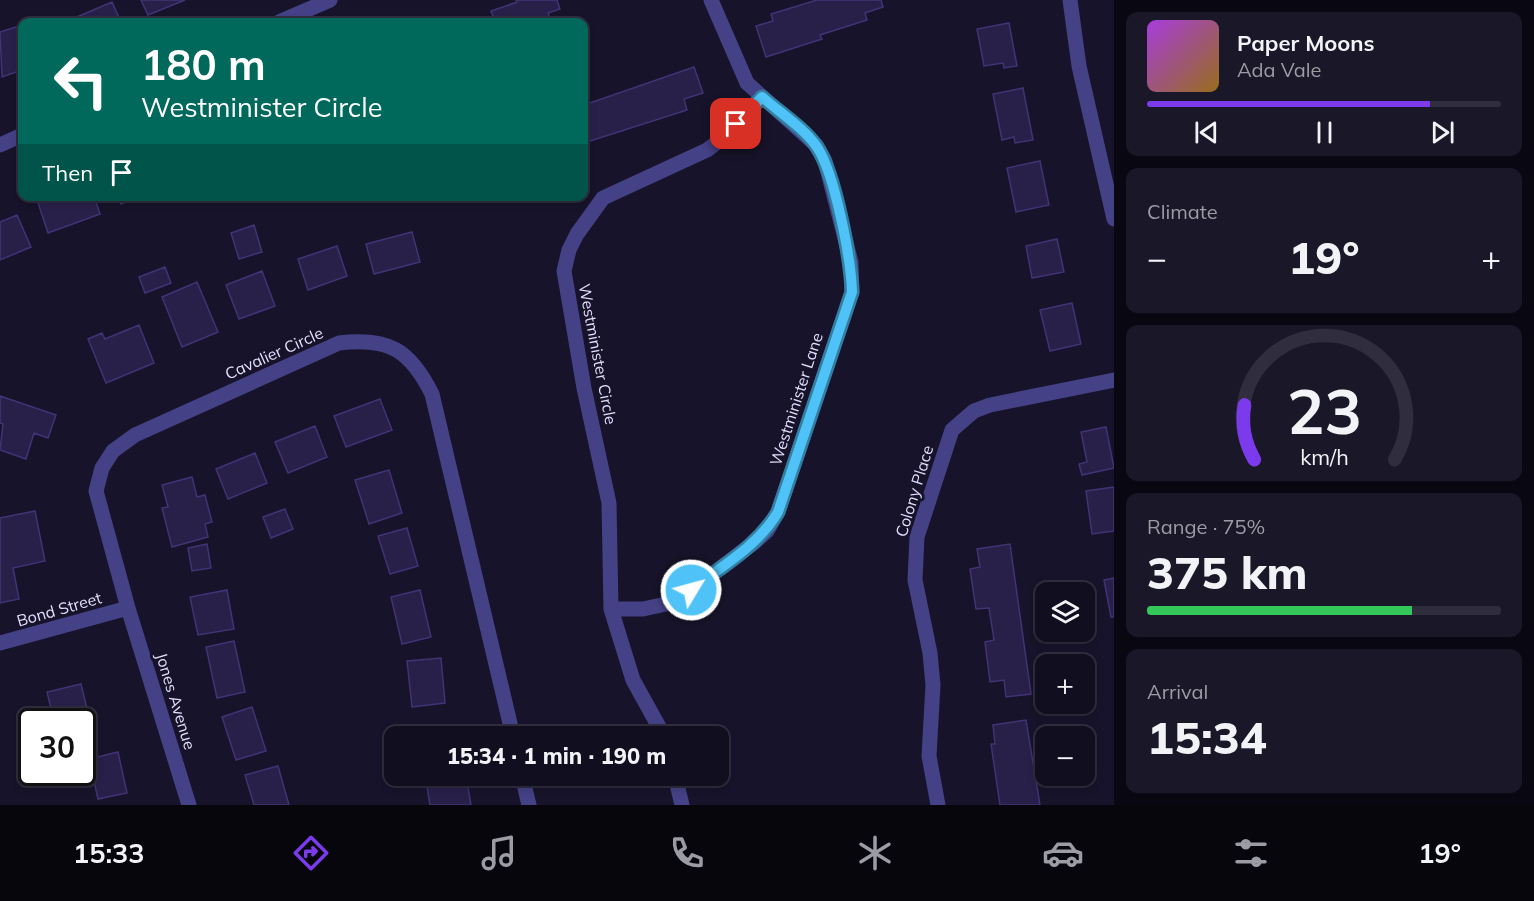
<!DOCTYPE html>
<meta charset="utf-8">
<style>
:root{--surface:#110e20;--page:#1a1729;--text:#f1f3f6;--muted:#9c9ca5;--line:#302e3e;--accent:#7c3aed}
body{margin:0;font-family:Mulish,sans-serif;background:var(--page);color:var(--text);height:100vh;display:flex;flex-direction:column;font-size:22px;white-space:nowrap}
*{box-sizing:border-box;margin:0}
p{font-size:20px;color:var(--muted)}
.icon{flex:none;width:33px;height:33px;fill:none;stroke:currentColor;stroke-width:2;stroke-linecap:round;stroke-linejoin:round}
.map{position:relative;flex:1;overflow:hidden}
.side{display:flex;flex-direction:column;gap:12px;padding:12px;background:#090812;width:420px}
.side>*{flex:none}
.banner{position:absolute;left:18px;top:18px;width:570px;height:183px;border-radius:12px;box-shadow:0 3px 9px #0003,0 0 0 2px var(--line);background:#00695c;color:#fff;overflow:hidden}
.controls{position:absolute;left:1035px;top:582px;display:grid;gap:12px}
.controls a{display:grid;place-items:center;width:60px;height:60px;border-radius:12px;background:var(--surface);box-shadow:0 3px 9px #0003,0 0 0 2px var(--line);font-size:30px}
.speed{position:absolute;left:18px;top:708px;display:flex;gap:12px;font-size:30px;font-weight:700;text-align:center}
.speed>*{display:grid;place-content:center;width:78px;height:78px;border-radius:50%;background:var(--surface);box-shadow:0 3px 9px #0003,0 0 0 2px var(--line);line-height:1}
.speed .limit{border:3px solid #111;border-radius:9px;background:#fff;color:#111}
.pin{position:absolute;display:grid;place-items:center;width:51px;height:51px;color:#fff;margin:-26px;border-radius:12px;box-shadow:0 3px 9px #0006}
.me{position:absolute;width:66px;margin:-33px;rotate:53deg;stroke-linejoin:round;filter:drop-shadow(0 0 4px #0008)}
.turn{display:flex;align-items:center;gap:21px;height:126px;padding:0 24px;font-size:27px}
.turn .icon{width:78px;height:78px;stroke-width:2.5}
.turn b{display:block;font-size:42px;line-height:51px}
.then{display:flex;align-items:center;height:57px;padding:0 24px;background:#0003;gap:12px;font-size:22px}
.big{font-size:45px;font-weight:800;line-height:1.1}
.side .tile{flex:1;display:flex;flex-direction:column;justify-content:center;gap:9px;min-width:0;padding:0 21px;border-radius:12px;background:var(--page)}
.side .dial{align-items:center;gap:0}
.dial svg{height:156px;overflow:visible;fill:none;stroke:var(--line);stroke-width:7;stroke-linecap:round;text-anchor:middle}
.dial text{fill:var(--text);stroke:none}
.song{display:flex;align-items:center;gap:18px}
.cover{width:72px;height:72px;border-radius:9px;background:linear-gradient(135deg,hsl(280 70% 55%),hsl(40 70% 35%))}
.played{height:6px;border-radius:3px;background:linear-gradient(90deg,var(--accent) 80%,var(--line) 80%)}
.keys{display:flex;justify-content:space-around;direction:ltr}
.heat{display:flex;justify-content:space-between;align-items:center;font-size:33px;direction:ltr}
.charge{height:9px;border-radius:4px;background:linear-gradient(90deg,#34c759 75%,var(--line) 0)}
.trip{position:absolute;left:384px;top:726px;width:345px;height:60px;border-radius:12px;background:var(--surface);box-shadow:0 3px 9px #0003,0 0 0 2px var(--line);font-weight:800;line-height:60px;text-align:center}
.tabs{display:flex;height:96px;justify-content:space-around;align-items:center;background:#07060d;color:var(--muted)}
.tabs .icon{width:42px;height:42px}
.tabs .selected{color:var(--accent)}
.tabs b{font-size:27px;color:var(--text)}
main{display:flex;flex:1;min-height:0}
.map>svg:first-child{display:block}
.building{fill:#29204a;stroke:#413375;stroke-width:1.5}
.lines{fill:none;stroke-linecap:round;stroke-linejoin:round}
.street{stroke:#454186;stroke-width:15}
.route-casing{stroke:#337fa1;stroke-width:15}
.route{stroke:#4fc3f7;stroke-width:10}
.labels{text-anchor:middle;stroke-width:6;stroke-linejoin:round;paint-order:stroke}
.street-label{font-size:16px;fill:#e2defd;stroke:#17132a}
</style>
<main>
<div class="map">
<svg width="1114" height="805" viewBox="0 0 1114 805">
<rect width="100%" height="100%" fill="#17132a"/>
<path class="building" d="M141,0H185L148,15Z
M516,0H557L560,9L548,13L551,22H495L491,11L517,2Z
M817,0H881L883,7L865,13L867,20L820,35L822,39L766,57L756,26L773,21L771,14Z
M112,2L121,22H65Z
M1009,23L1017,66L1004,68L1003,63L984,66L977,29Z
M22,25V70L2,77L0,32Z
M694,67L703,93L684,99L687,110L584,143V105Z
M1023,88L1033,140L1015,143L1014,137L1002,140L993,94Z
M1040,161L1049,205L1016,212L1007,168Z
M54,196H94L100,214L48,233L38,203Z
M118,196H139L121,204Z
M17,215L31,247L0,260V222Z
M254,225L262,252L239,259L231,233Z
M412,232L420,262L374,274L366,244Z
M1057,239L1064,272L1032,278L1026,246Z
M337,246L347,276L308,290L298,259Z
M165,267L171,283L145,293L139,277Z
M262,271L275,306L239,319L226,285Z
M197,282L218,332L182,347L162,297Z
M1072,303L1081,344L1050,351L1040,310Z
M139,325L154,363L106,383L88,339L102,333L105,339Z
M0,396L56,415L48,438L34,433L26,459L0,450L3,424L0,423Z
M380,399L392,430L346,447L334,416Z
M315,426L327,457L288,473L275,442Z
M1106,427L1114,468L1082,475L1079,464L1087,462L1081,432Z
M255,453L267,483L228,499L216,469Z
M389,470L402,513L369,524L355,480Z
M192,477L197,497L205,495L212,522L205,524L208,537L172,547L162,508L168,507L162,485Z
M1114,487V531L1092,534L1086,491Z
M285,509L293,529L271,538L263,517Z
M35,511L45,561L13,568L19,599L0,603V518Z
M407,528L418,566L390,574L378,536Z
M207,544L211,568L192,571L188,548Z
M1010,544L1031,694L1006,697L1004,680L990,682L985,642L994,640L989,608L976,609L970,569L980,567L977,549Z
M1114,578V617H1111L1104,580Z
M227,590L234,629L198,635L190,597Z
M420,590L431,637L402,644L391,597Z
M234,641L245,692L217,698L206,647Z
M441,658L445,703L412,707L407,661Z
M81,684L88,713L54,721L47,692Z
M252,707L266,751L236,760L222,717Z
M1026,720L1040,805H1000L991,744H995L993,725Z
M118,752L127,793L98,799L89,759Z
M278,766L289,805H254L245,775Z
M467,781L471,805H430L427,787Z"/>
<g class="lines">
<path class="street" d="M1070,0L1079,66L1114,219
M279,22L330,0
M0,145L22,135
M611,609H643L675,602L755,542L767,531L778,512L852,292L851,262L825,161L816,145L747,83L711,0
M0,643L128,608
M664,736L633,680L611,609L609,503L584,388L564,271L569,250L577,234L603,198L707,150L723,138L762,97
M522,776L529,805
M675,776L682,805
M189,805L128,608L96,491L102,468L113,451L135,435L339,343C389,337 410,350 432,394L513,736
M938,805L929,756L933,685L930,653L915,580L917,537L952,430L974,411L990,405L1114,380"/>
</g>
<g class="lines">
<g class="route-casing">
<path id="route" d="M691,590C722,566 758,546 778,512L852,292C851,259 835,174 817,147C804,128 779,112 762,97L736,124"/>
</g>
<use href="#route" class="route"/>
</g>
<g class="labels">
<g class="street-label">
<text transform="translate(274 353) rotate(-24)" y="6">Cavalier Circle</text>
<text transform="translate(598 354) rotate(79)" y="6">Westminister Circle</text>
<text transform="translate(796 399) rotate(-72)" y="6">Westminister Lane</text>
<text transform="translate(914 491) rotate(-73)" y="6">Colony Place</text>
<text transform="translate(59 609) rotate(-16)" y="6">Bond Street</text>
<text transform="translate(176 701) rotate(73)" y="6">Jones Avenue</text>
</g>
</g>
</svg>
<div class="controls">
<a><svg class="icon" aria-label="layers" viewBox="0 0 24 24"><path d="M12 4l9 5-9 5-9-5zM3 14l9 5 9-5"/></svg></a>
<a>+</a>
<a>−</a>
</div>
<div class="speed"><div class="limit">30</div></div>
<div class="pin" style="left:736px;top:124px;background:#d93025"><svg class="icon" aria-label="arrive" viewBox="0 0 24 24"><path d="M6 21V4h12l-3 4 3 4H6"/></svg></div>
<svg class="me" style="left:691px;top:590px" viewBox="-20 -20 40 40"><circle r="17" fill="#4fc3f7" stroke="#fff" stroke-width="3"/><path d="M0-11L8 9 0 5-8 9z" fill="#fff"/></svg>
<div class="trip">15:34 · 1 min · 190 m</div>
<div class="banner">
<div class="turn"><svg class="icon" aria-label="left" viewBox="0 0 24 24"><path d="M17 20v-9H6M10 6l-5 5 5 5"/></svg><div><b>180 m</b>Westminister Circle</div></div>
<div class="then">Then<svg class="icon" aria-label="arrive" viewBox="0 0 24 24"><path d="M6 21V4h12l-3 4 3 4H6"/></svg></div>
</div>
</div>
<section class="side">
<div class="tile">
<div class="song"><i class="cover"></i><div><b>Paper Moons</b><p>Ada Vale</p></div></div>
<div class="played"></div>
<div class="keys"><svg class="icon" aria-label="previous" viewBox="0 0 24 24"><path d="M18 5L8 12l10 7zM5 5v14"/></svg><svg class="icon" aria-label="pause" viewBox="0 0 24 24"><path d="M8 5v14M16 5v14"/></svg><svg class="icon" aria-label="next" viewBox="0 0 24 24"><path d="M6 5l10 7-10 7zM19 5v14"/></svg></div>
</div>
<div class="tile"><p>Climate</p>
<div class="heat"><a>−</a><b class="big">19°</b><a>+</a></div>
</div>
<div class="tile dial"><svg viewBox="0 0 100 80">
<path d="M14 69A42 42 0 1 1 86 69"/>
<path d="M14 69A42 42 0 0 1 9 41" stroke="#7c3aed"/>
<text x="50" y="56" font-size="32" font-weight="700">23</text>
<text x="50" y="72" font-size="11">km/h</text>
</svg></div>
<div class="tile"><p>Range · 75%</p><b class="big">375 km</b><div class="charge"></div></div>
<div class="tile"><p>Arrival</p><b class="big">15:34</b></div>
</section>
</main>
<nav class="tabs">
<b>15:33</b>
<svg class="icon selected" aria-label="directions" viewBox="0 0 24 24"><path d="M12 3l9 9-9 9-9-9zM9 14v-3h6M13 9l2 2-2 2"/></svg>
<svg class="icon" aria-label="music" viewBox="0 0 24 24"><path d="M9 18V5l10-2v13"/><circle cx="6" cy="18" r="3"/><circle cx="16" cy="16" r="3"/></svg>
<svg class="icon" aria-label="phone" viewBox="0 0 24 24"><path d="M5 4h4l2 5-3 2q2 4 5 5l2-3 5 2v4C11 20 4 13 5 4z"/></svg>
<svg class="icon" aria-label="climate" viewBox="0 0 24 24"><path d="M12 3v18M4 7l16 10M4 17L20 7"/></svg>
<svg class="icon" aria-label="car" viewBox="0 0 24 24"><path d="M5 17H2v-5l4-1 3-4h7l3 4 3 1v5h-3M9 17h6M6 11h13"/><circle cx="7" cy="17" r="2"/><circle cx="17" cy="17" r="2"/></svg>
<svg class="icon" aria-label="filters" viewBox="0 0 24 24"><path d="M4 7h16M4 17h16"/><circle cx="9" cy="7" r="2"/><circle cx="15" cy="17" r="2"/></svg>
<b>19°</b>
</nav>
